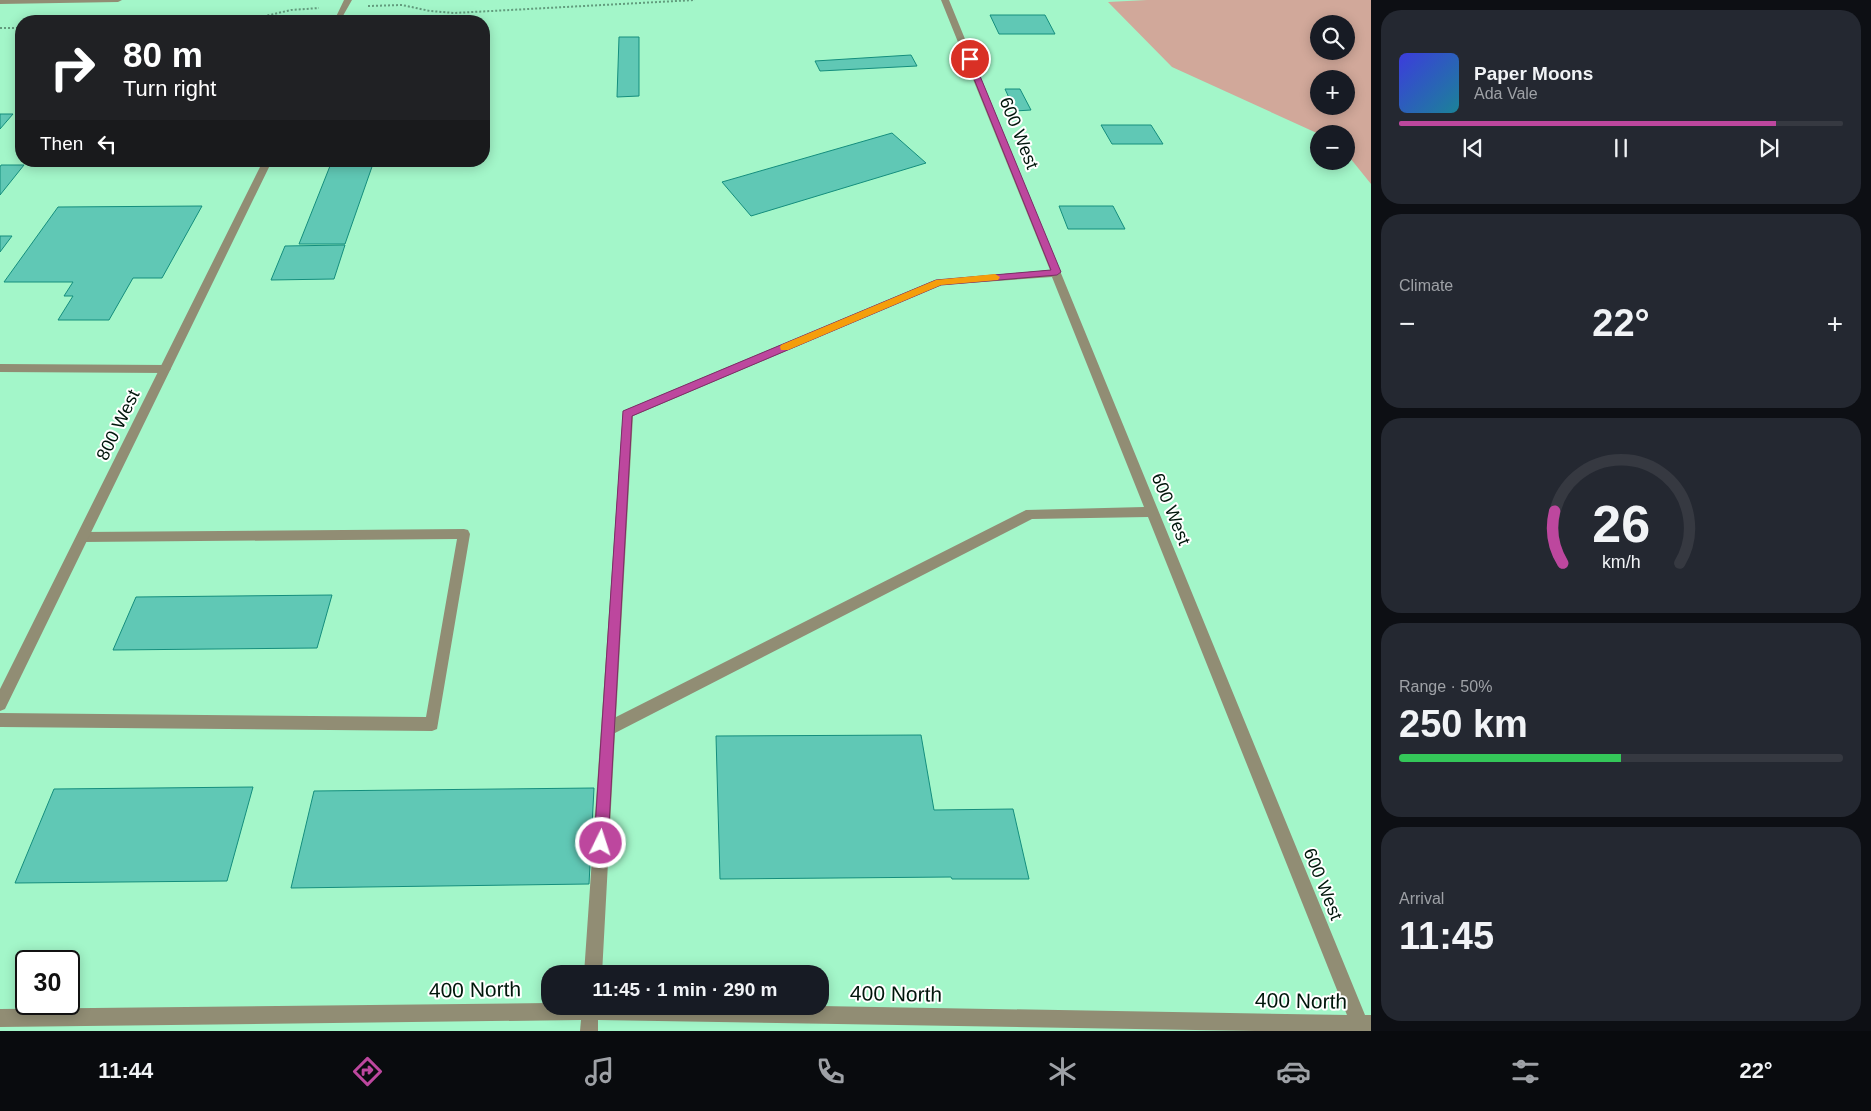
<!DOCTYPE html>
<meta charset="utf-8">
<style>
:root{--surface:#171b24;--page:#242831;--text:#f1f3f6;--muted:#9ea1a6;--line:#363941;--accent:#bd479e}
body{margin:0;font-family:Arial,sans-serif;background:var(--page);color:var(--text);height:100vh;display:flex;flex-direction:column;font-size:19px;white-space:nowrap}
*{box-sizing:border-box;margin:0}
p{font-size:16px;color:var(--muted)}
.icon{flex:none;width:28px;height:28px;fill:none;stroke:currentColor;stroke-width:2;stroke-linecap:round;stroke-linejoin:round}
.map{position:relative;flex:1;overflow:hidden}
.sheet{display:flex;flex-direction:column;gap:10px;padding:10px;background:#0d0f14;width:500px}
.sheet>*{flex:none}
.banner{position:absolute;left:15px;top:15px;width:475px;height:152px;border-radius:20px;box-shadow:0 2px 12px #0003;background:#202124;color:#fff;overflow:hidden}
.fabs{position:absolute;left:1310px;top:15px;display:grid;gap:10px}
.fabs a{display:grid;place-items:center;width:45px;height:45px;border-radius:50%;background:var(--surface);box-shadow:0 2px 12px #0003;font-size:25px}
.speed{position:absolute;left:15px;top:950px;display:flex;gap:10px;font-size:25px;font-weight:700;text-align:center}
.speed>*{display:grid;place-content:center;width:65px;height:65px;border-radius:50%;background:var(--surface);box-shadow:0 2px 12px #0003;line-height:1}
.speed .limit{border:2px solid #111;border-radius:8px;background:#fff;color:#111}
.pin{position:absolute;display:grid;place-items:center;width:42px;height:42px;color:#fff;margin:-21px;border:2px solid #fff;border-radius:50%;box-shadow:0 1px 5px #0007}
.me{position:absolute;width:55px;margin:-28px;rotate:4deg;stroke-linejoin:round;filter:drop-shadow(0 0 4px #0008)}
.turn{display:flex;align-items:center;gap:18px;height:105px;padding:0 25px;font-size:22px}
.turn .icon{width:65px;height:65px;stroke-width:2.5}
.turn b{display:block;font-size:35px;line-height:42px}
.then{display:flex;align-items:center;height:48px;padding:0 25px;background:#0003;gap:10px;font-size:19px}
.big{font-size:38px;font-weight:800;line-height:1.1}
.sheet .tile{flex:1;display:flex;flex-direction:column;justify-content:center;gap:8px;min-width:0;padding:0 18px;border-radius:20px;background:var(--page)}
.sheet .dial{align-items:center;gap:0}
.dial svg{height:130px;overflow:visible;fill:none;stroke:var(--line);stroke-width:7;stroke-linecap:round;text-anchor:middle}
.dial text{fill:var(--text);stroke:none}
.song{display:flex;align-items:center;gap:15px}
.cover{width:60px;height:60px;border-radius:8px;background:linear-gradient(135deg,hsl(240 70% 55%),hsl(190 70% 35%))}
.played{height:5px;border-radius:2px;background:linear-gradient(90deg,var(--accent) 85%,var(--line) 85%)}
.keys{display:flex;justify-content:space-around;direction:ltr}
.heat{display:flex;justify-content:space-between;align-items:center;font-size:28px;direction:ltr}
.charge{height:8px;border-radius:4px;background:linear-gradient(90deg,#34c759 50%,var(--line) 0)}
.trip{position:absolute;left:541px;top:965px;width:288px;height:50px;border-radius:20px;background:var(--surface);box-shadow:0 2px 12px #0003;font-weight:800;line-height:50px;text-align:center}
.tab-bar{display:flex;height:80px;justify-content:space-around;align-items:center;background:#090b0e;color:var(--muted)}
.tab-bar .icon{width:35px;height:35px}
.tab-bar .selected{color:var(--accent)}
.tab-bar b{font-size:22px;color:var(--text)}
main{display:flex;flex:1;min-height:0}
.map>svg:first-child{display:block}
.green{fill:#d1a89a;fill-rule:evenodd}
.building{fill:#60c8b5;stroke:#148e7d}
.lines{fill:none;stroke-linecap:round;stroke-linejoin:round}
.path{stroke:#629c7d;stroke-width:2;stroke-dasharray:2 2;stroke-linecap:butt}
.service{fill:#918d74;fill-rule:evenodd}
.minor{fill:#918d74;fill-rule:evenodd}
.tertiary{fill:#918d74;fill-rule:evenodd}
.route{fill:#bd479e;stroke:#7b2e67}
.slow{fill:#f59e0b}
.labels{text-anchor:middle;stroke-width:4;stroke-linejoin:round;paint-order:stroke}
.street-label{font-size:18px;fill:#00160b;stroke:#fff}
.near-street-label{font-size:21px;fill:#00160b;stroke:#fff}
</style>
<main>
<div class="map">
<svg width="1371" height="1031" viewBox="0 0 1371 1031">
<rect width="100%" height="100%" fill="#a3f6c9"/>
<path class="green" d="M1147,0H1371V184L1346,153V134H1319L1172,67L1108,2ZM1319,24H1346V51H1319ZM1319,79H1346V106H1319Z"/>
<path class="building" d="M990,15H1045L1055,34H999Z
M619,37H639V96L617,97Z
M911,55L917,66L820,71L815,61Z
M1005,89H1020L1031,110L1015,111Z
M0,114H13L0,129Z
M1101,125H1151L1163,144H1112Z
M892,133L926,163L751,216L722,182Z
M332,161H374L345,244H299Z
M1,165H24L0,195V167Z
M202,206L162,278H133L109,320H58L73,296H64L73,282H4L58,207Z
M1059,206H1113L1125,229H1068Z
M0,236H12L0,252Z
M345,245L334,279L271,280L285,246Z
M332,595L317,648L113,650L136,597Z
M921,735L934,810L1013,809L1029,879H952L951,877L720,879L716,736Z
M253,787L227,881L15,883L54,789Z
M594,788L589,884L291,888L314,791Z"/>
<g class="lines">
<path class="path" d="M368,6L402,5L430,11L454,13L695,0
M244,21L291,10L319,8
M0,28H21"/>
<path class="service" d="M464,529L468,530L470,534L437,729L432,731L0,727V713L426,717L457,539L83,542L79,541L77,537L79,533L83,532Z"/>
<path class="minor" d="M941,0H949L1365,1015H1371V1031H1255L598,1020V1031H580L581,1020L0,1027V1009L550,1003V1006H820L1347,1015L1148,517L1032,519L615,733L602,974H584L623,411L935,280L1050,270ZM1052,277L1144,507L1026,510L616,717L633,416L941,285Z
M0,364L166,365L171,369L166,373L0,372Z"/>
<path class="tertiary" d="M0,0H122L118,2L0,4Z
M344,0H352L340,21H334Z
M263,161H272L5,709L0,711V689Z"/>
</g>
<path class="route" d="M970,57L973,59L1061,272L1057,275L941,285L632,416L608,843L606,848L601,851L596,848L594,843L623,411L936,280L1051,270L966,59Z"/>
<path class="slow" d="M995,274L1000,277L998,280L941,285L788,350H781L780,347L781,345L936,280Z"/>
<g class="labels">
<g class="street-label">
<text transform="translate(1019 133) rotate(68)" y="6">600 West</text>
<text transform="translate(118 425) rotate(-64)" y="6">800 West</text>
<text transform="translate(1171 509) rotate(68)" y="6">600 West</text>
<text transform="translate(1323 884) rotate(68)" y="6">600 West</text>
</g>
<g class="near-street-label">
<text transform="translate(475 990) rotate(-1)" y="7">400 North</text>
<text transform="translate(896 994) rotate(1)" y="7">400 North</text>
<text transform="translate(1301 1001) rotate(1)" y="7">400 North</text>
</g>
</g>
</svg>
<div class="fabs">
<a><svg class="icon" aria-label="search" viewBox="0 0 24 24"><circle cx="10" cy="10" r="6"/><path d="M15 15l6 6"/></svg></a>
<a>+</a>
<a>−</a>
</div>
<div class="speed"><div class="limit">30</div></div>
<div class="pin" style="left:970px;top:59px;background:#d93025"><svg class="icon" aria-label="arrive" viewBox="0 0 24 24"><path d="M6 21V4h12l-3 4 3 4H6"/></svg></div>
<svg class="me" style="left:601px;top:843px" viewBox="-20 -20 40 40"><circle r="17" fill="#bd479e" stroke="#fff" stroke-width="3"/><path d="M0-11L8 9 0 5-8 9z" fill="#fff"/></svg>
<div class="trip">11:45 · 1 min · 290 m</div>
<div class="banner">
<div class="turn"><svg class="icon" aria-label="right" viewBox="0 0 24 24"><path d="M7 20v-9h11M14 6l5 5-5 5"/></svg><div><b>80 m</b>Turn right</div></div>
<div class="then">Then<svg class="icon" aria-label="left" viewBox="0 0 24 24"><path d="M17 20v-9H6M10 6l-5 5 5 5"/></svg></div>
</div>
</div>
<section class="sheet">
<div class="tile">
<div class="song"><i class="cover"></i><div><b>Paper Moons</b><p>Ada Vale</p></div></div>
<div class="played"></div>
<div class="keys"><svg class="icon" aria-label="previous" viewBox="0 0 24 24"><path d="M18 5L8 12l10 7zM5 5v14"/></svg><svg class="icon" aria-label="pause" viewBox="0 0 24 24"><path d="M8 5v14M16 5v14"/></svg><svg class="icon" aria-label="next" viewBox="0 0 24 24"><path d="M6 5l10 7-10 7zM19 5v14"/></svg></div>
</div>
<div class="tile"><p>Climate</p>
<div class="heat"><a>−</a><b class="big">22°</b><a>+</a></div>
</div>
<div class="tile dial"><svg viewBox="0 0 100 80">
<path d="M14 69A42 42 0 1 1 86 69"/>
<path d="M14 69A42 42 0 0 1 9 37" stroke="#bd479e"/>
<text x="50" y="56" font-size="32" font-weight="700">26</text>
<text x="50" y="72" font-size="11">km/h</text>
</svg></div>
<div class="tile"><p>Range · 50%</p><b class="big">250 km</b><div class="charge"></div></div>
<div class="tile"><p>Arrival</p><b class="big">11:45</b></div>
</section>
</main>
<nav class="tab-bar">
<b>11:44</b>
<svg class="icon selected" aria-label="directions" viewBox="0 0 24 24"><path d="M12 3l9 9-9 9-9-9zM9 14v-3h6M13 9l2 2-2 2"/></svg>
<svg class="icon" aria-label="music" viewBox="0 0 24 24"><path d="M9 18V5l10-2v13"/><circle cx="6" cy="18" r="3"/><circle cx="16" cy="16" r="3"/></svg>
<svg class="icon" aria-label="phone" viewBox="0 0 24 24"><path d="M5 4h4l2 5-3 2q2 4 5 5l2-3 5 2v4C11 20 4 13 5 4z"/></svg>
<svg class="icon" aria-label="climate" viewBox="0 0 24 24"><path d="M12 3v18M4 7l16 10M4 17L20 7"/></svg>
<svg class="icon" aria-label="car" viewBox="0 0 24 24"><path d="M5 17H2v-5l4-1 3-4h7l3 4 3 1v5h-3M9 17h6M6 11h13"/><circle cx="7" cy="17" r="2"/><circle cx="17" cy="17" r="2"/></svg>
<svg class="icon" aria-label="filters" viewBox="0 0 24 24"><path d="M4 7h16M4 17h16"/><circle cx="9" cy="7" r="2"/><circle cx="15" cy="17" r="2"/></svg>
<b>22°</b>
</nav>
